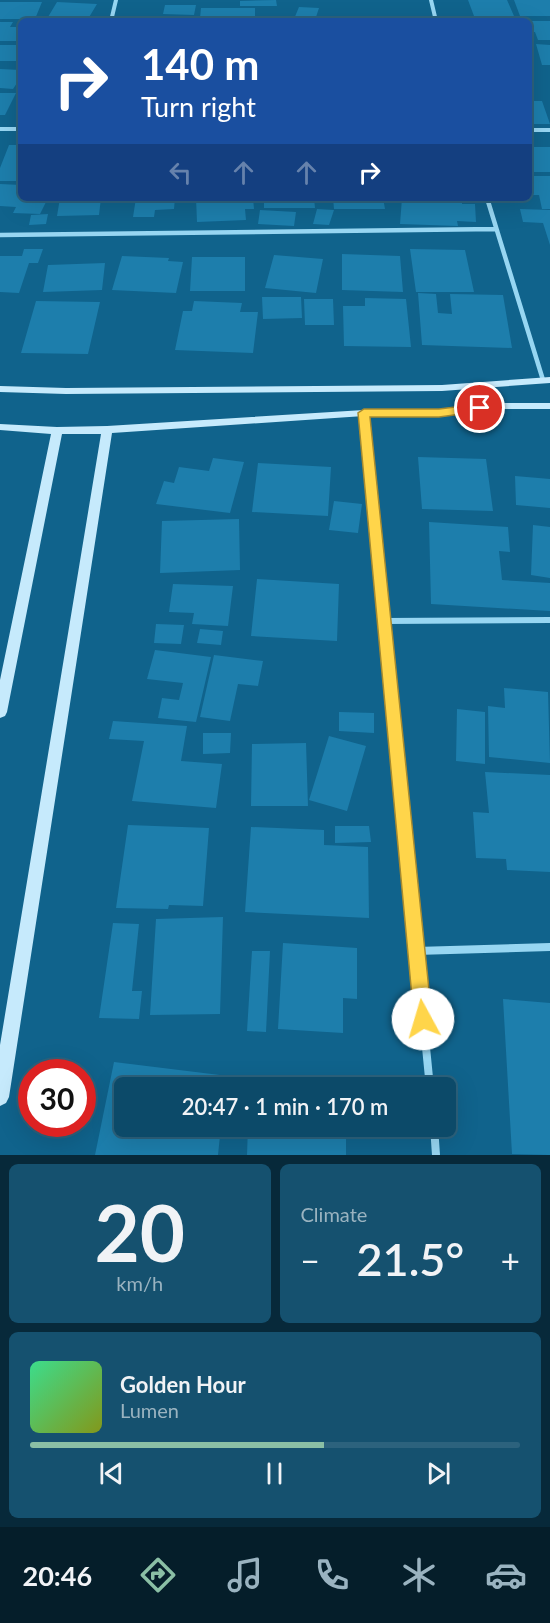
<!DOCTYPE html>
<meta charset="utf-8">
<style>
:root{--surface:#0c4a69;--page:#15516f;--text:#f1f3f6;--muted:#9ab3c0;--line:#2c627d;--accent:#8abfa5}
body{margin:0;font-family:Lato,sans-serif;background:var(--page);color:var(--text);height:100vh;display:flex;flex-direction:column;font-size:22px;white-space:nowrap}
*{box-sizing:border-box;margin:0}
p{font-size:20px;color:var(--muted)}
.icon{flex:none;width:33px;height:33px;fill:none;stroke:currentColor;stroke-width:2;stroke-linecap:round;stroke-linejoin:round}
.map{position:relative;height:1155px;overflow:hidden}
.side{display:flex;flex-direction:column;gap:9px;padding:9px;background:#07293a;flex:1}
.side>*{flex:none}
.banner{position:absolute;left:18px;top:18px;width:514px;height:183px;border-radius:9px;box-shadow:0 6px 24px #0002,0 0 0 2px var(--line);background:#1a4fa0;color:#fff;overflow:hidden}
.speed{position:absolute;left:18px;top:1059px;display:flex;gap:12px;font-size:30px;font-weight:700;text-align:center}
.speed>*{display:grid;place-content:center;width:78px;height:78px;border-radius:50%;background:var(--surface);box-shadow:0 6px 24px #0002,0 0 0 2px var(--line);line-height:1}
.speed .limit{border:9px solid #d22;background:#fff;color:#111}
.pin{position:absolute;display:grid;place-items:center;width:51px;height:51px;color:#fff;margin:-26px;border:3px solid #fff;border-radius:50%;box-shadow:0 2px 6px #0007}
.me{position:absolute;width:66px;margin:-33px;rotate:354deg;stroke-linejoin:round;filter:drop-shadow(0 0 4px #0008)}
.turn{display:flex;align-items:center;gap:21px;height:126px;padding:0 24px;font-size:27px}
.turn .icon{width:78px;height:78px;stroke-width:2.5}
.turn b{display:block;font-size:42px;line-height:51px}
.lanes{display:flex;align-items:center;height:57px;padding:0 24px;background:#0003;justify-content:center;gap:30px;direction:ltr}
.lanes .off{opacity:.35}
.big{font-size:45px;font-weight:600;line-height:1.1}
.side .tile{flex:1;display:flex;flex-direction:column;justify-content:center;gap:9px;min-width:0;padding:0 21px;border-radius:9px;background:var(--page)}
.side .dial{align-items:center;gap:0}
.dial b{font-size:78px;line-height:1}
.song{display:flex;align-items:center;gap:18px}
.cover{width:72px;height:72px;border-radius:9px;background:linear-gradient(135deg,hsl(150 70% 55%),hsl(70 70% 35%))}
.played{height:6px;border-radius:3px;background:linear-gradient(90deg,var(--accent) 60%,var(--line) 60%)}
.keys{display:flex;justify-content:space-around;direction:ltr}
.heat{display:flex;justify-content:space-between;align-items:center;font-size:33px;direction:ltr}
.side .tiles{flex:1;display:grid;gap:9px;grid-template-columns:1fr 1fr}
.tile:last-child{grid-column:span 2}
.trip{position:absolute;left:114px;top:1077px;width:342px;height:60px;border-radius:9px;background:var(--surface);box-shadow:0 6px 24px #0002,0 0 0 2px var(--line);font-weight:600;line-height:60px;text-align:center}
.menu{display:flex;height:96px;justify-content:space-around;align-items:center;background:#051e2a;color:var(--muted)}
.menu .icon{width:42px;height:42px}
.menu .active{color:var(--accent)}
.menu b{font-size:27px;color:var(--text)}
.map>svg:first-child{display:block}
.building{fill:#1d7eac}
.lines{fill:none;stroke-linecap:round;stroke-linejoin:round}
.street-far3{stroke:#97d6f2;stroke-width:4}
.street-far2{stroke:#97d6f2;stroke-width:4.5}
.street-far1{stroke:#97d6f2;stroke-width:6}
.street{stroke:#97d6f2;stroke-width:8}
.secondary{fill:#c6eafc;fill-rule:evenodd}
.route{fill:#ffd54a;stroke:#a68a30;stroke-width:1.5}
</style>
<div class="map">
<svg width="550" height="1155" viewBox="0 0 550 1155">
<rect width="100%" height="100%" fill="#10638c"/>
<path class="building" d="M276,0L277,6H240V1Z
M468,0H507L514,16H474Z
M514,0H550V16H520Z
M0,2H42L35,19H0Z
M57,2L97,4L88,19L48,17Z
M165,5H196L194,15L163,14Z
M299,7L319,8L315,20L294,19Z
M201,8H255V18H200Z
M530,21H550V40H538L535,32H530Z
M0,22H13L10,27H21V41H0Z
M536,44L550,45V65H542Z
M0,45H21V61H0Z
M0,69L21,70V77L13,89L0,88Z
M0,93H16L5,115H0Z
M530,101H542L550,124H530Z
M9,145H21V181H0V168Z
M530,147H550V172H530Z
M530,176H550V209H542L539,195H532Z
M0,184L21,185V198H48L40,214L13,213L16,207L0,206Z
M60,198H101L99,215L57,216Z
M136,198H175L174,209L155,210L154,217H133Z
M196,198H253L254,209H245L246,220L197,222Z
M264,198H314L315,208H264Z
M333,198H383L385,209H334Z
M402,198H462V204H475L476,222L457,221L458,226L400,224Z
M317,209L334,210L329,225L313,224Z
M520,209L550,210V245L543,223L523,222Z
M260,210L296,212L294,226L258,224Z
M48,214L46,224L29,225L31,215Z
M24,249H43L38,263H29L19,293L0,292V256H22Z
M410,249L465,250L474,292H416Z
M342,254L400,256L403,292L342,290Z
M274,255L323,259L316,293L265,288Z
M122,256L169,258L168,261L183,262L176,293L112,290Z
M192,257H245V291H190Z
M105,263L102,290L43,292L48,265Z
M418,293L436,294L438,313L452,314L450,294L503,295L512,348L422,345Z
M262,297H301L302,318L263,319Z
M365,298L406,299L411,347L344,346L343,306H365Z
M304,299H333L334,325H305Z
M36,301L100,302L88,354L21,353Z
M194,301L242,303L240,312H258L253,353L175,350L183,311H192Z
M418,457L486,459L493,511L422,509Z
M213,458L244,462L230,513L156,504L164,481L174,483L179,467L209,471Z
M258,463L331,467L328,516L252,512Z
M515,476L550,479V508L516,505Z
M334,501L362,504L358,533L329,530Z
M239,519L240,570L160,573L162,521Z
M429,522L508,527L510,552L499,551L502,580L550,583V611L431,604Z
M533,525L550,527V578L531,575Z
M257,579L339,584L337,641L251,636Z
M173,584L233,586L228,626L192,624L194,613L169,612Z
M156,624L184,625L181,644L154,643Z
M200,629L223,631L221,645L197,643Z
M155,650L211,657L196,722L158,718L162,698L179,700L183,683L147,679Z
M214,655L263,661L258,686L238,684L230,721L200,717Z
M504,688L548,692L550,763L489,757L488,706L505,708Z
M457,709L485,712V764L456,761Z
M339,712L374,713V733L339,731Z
M113,721L187,726L181,761L222,764L216,808L132,801L144,741L109,739Z
M203,733H231L230,753L203,754Z
M329,736L366,746L347,811L309,800Z
M306,743L308,806H251L252,744Z
M485,772L550,775V872L507,870L506,859L476,858L473,812L489,813Z
M128,825L209,828L203,906L169,905L168,909L116,908Z
M335,826H369L371,842L335,843Z
M251,827L324,830V845L368,847L369,918L245,912Z
M223,917L220,1014L150,1015L156,919Z
M113,923L139,924L132,991H142L139,1019L99,1018Z
M283,943L357,948V999L343,998V1033L278,1029Z
M252,951H270L266,1032L247,1031Z
M503,999L550,1003V1155L512,1154Z
M114,1062L228,1076L227,1088H124V1126H221L218,1155H95Z
M248,1126H346V1155H247Z"/>
<g class="lines">
<path class="street-far3" d="M431,0L436,21
M111,21L116,0
M0,129H21
M530,130H550"/>
<path class="street-far2" d="M487,198L543,380
M0,235L496,229
M364,413L365,427"/>
<path class="street-far1" d="M365,425L396,743
M384,621L550,620"/>
<path class="street" d="M396,741L430,1088
M416,951L550,947
M434,1126L436,1155"/>
<path class="secondary" d="M550,377V383L442,391L66,394L0,392V386L66,388L442,385Z
M501,403H550V409H501L439,416H364L112,433L9,1097L6,1103L0,1106V1045L101,434H62L7,712L5,716L0,718V680L51,434L0,430V424L57,427L107,426L364,410H439Z"/>
</g>
<path class="route" d="M480,404L486,408L484,411L439,417H370L432,1019L430,1026L423,1029L416,1026L414,1019L358,413L364,409H439Z"/>
</svg>
<div class="speed"><div class="limit">30</div></div>
<div class="pin" style="left:480px;top:408px;background:#d93025"><svg class="icon" aria-label="arrive" viewBox="0 0 24 24"><path d="M6 21V4h12l-3 4 3 4H6"/></svg></div>
<svg class="me" style="left:423px;top:1019px" viewBox="-20 -20 40 40"><circle r="19" fill="#fff"/><path d="M0-13L10 11 0 6-10 11z" fill="#ffd54a"/></svg>
<div class="trip">20:47 · 1 min · 170 m</div>
<div class="banner">
<div class="turn"><svg class="icon" aria-label="right" viewBox="0 0 24 24"><path d="M7 20v-9h11M14 6l5 5-5 5"/></svg><div><b>140 m</b>Turn right</div></div>
<div class="lanes"><svg class="icon off" aria-label="left" viewBox="0 0 24 24"><path d="M17 20v-9H6M10 6l-5 5 5 5"/></svg><svg class="icon off" aria-label="ahead" viewBox="0 0 24 24"><path d="M12 20V5M6 11l6-6 6 6"/></svg><svg class="icon off" aria-label="ahead" viewBox="0 0 24 24"><path d="M12 20V5M6 11l6-6 6 6"/></svg><svg class="icon" aria-label="right" viewBox="0 0 24 24"><path d="M7 20v-9h11M14 6l5 5-5 5"/></svg></div>
</div>
</div>
<section class="side">
<div class="tiles">
<div class="tile dial"><b>20</b><p>km/h</p></div>
<div class="tile"><p>Climate</p>
<div class="heat"><a>−</a><b class="big">21.5°</b><a>+</a></div>
</div>
<div class="tile">
<div class="song"><i class="cover"></i><div><b>Golden Hour</b><p>Lumen</p></div></div>
<div class="played"></div>
<div class="keys"><svg class="icon" aria-label="previous" viewBox="0 0 24 24"><path d="M18 5L8 12l10 7zM5 5v14"/></svg><svg class="icon" aria-label="pause" viewBox="0 0 24 24"><path d="M8 5v14M16 5v14"/></svg><svg class="icon" aria-label="next" viewBox="0 0 24 24"><path d="M6 5l10 7-10 7zM19 5v14"/></svg></div>
</div>
</div>
</section>
<nav class="menu">
<b>20:46</b>
<svg class="icon active" aria-label="directions" viewBox="0 0 24 24"><path d="M12 3l9 9-9 9-9-9zM9 14v-3h6M13 9l2 2-2 2"/></svg>
<svg class="icon" aria-label="music" viewBox="0 0 24 24"><path d="M9 18V5l10-2v13"/><circle cx="6" cy="18" r="3"/><circle cx="16" cy="16" r="3"/></svg>
<svg class="icon" aria-label="phone" viewBox="0 0 24 24"><path d="M5 4h4l2 5-3 2q2 4 5 5l2-3 5 2v4C11 20 4 13 5 4z"/></svg>
<svg class="icon" aria-label="climate" viewBox="0 0 24 24"><path d="M12 3v18M4 7l16 10M4 17L20 7"/></svg>
<svg class="icon" aria-label="car" viewBox="0 0 24 24"><path d="M5 17H2v-5l4-1 3-4h7l3 4 3 1v5h-3M9 17h6M6 11h13"/><circle cx="7" cy="17" r="2"/><circle cx="17" cy="17" r="2"/></svg>
</nav>
